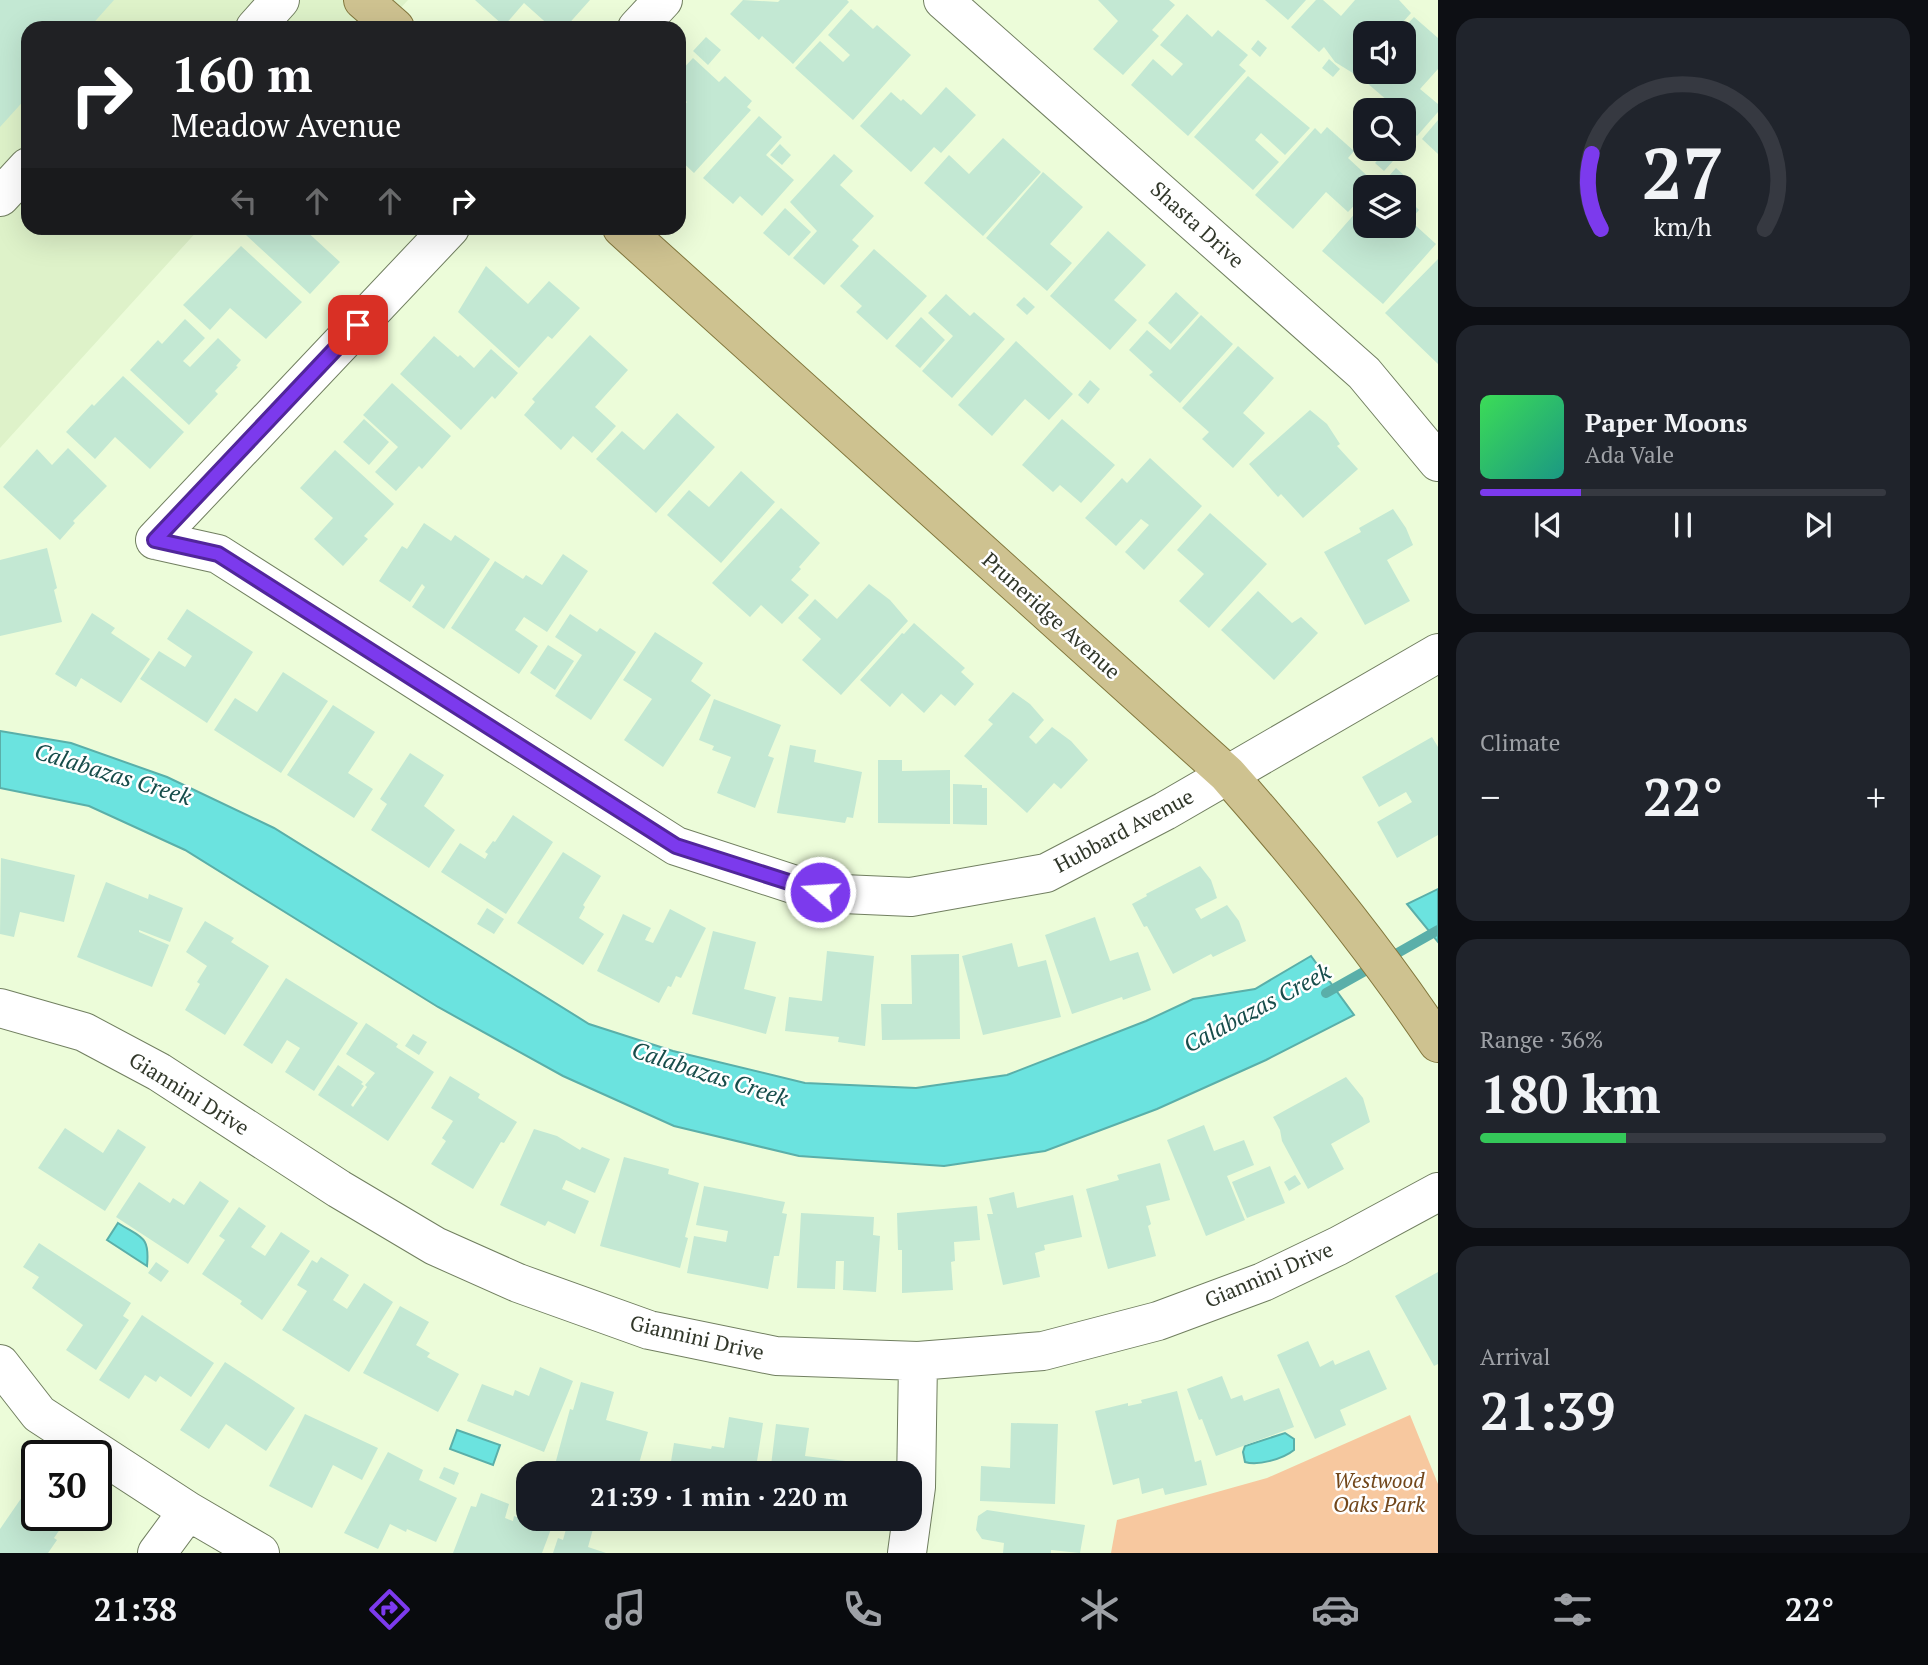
<!DOCTYPE html>
<meta charset="utf-8">
<style>
:root{--surface:#171b24;--page:#20242c;--text:#f1f3f6;--muted:#9ea1a6;--line:#363941;--accent:#7c3aed}
body{margin:0;font-family:"PT Serif",serif;background:var(--page);color:var(--text);height:100vh;display:flex;flex-direction:column;font-size:26px;white-space:nowrap}
*{box-sizing:border-box;margin:0}
p{font-size:23px;color:var(--muted)}
.icon{flex:none;width:38px;height:38px;fill:none;stroke:currentColor;stroke-width:2;stroke-linecap:round;stroke-linejoin:round}
.map{position:relative;flex:1;overflow:hidden}
.sheet{display:flex;flex-direction:column;gap:18px;padding:18px;background:#0d0f14;width:490px}
.sheet>*{flex:none}
.guide{position:absolute;left:21px;top:21px;width:665px;height:214px;border-radius:21px;box-shadow:0 7px 28px #0002;background:#202124;color:#fff;overflow:hidden}
.fabs{position:absolute;left:1353px;top:21px;display:grid;gap:14px}
.fabs a{display:grid;place-items:center;width:63px;height:63px;border-radius:14px;background:var(--surface);box-shadow:0 7px 28px #0002;font-size:35px}
.speed{position:absolute;left:21px;top:1440px;display:flex;gap:14px;font-size:35px;font-weight:700;text-align:center}
.speed>*{display:grid;place-content:center;width:91px;height:91px;border-radius:50%;background:var(--surface);box-shadow:0 7px 28px #0002;line-height:1}
.speed .limit{border:4px solid #111;border-radius:10px;background:#fff;color:#111}
.pin{position:absolute;display:grid;place-items:center;width:60px;height:60px;color:#fff;margin:-30px;border-radius:14px;box-shadow:0 4px 10px #0006}
.me{position:absolute;width:77px;margin:-38px;rotate:288deg;stroke-linejoin:round;filter:drop-shadow(0 0 5px #0008)}
.turn{display:flex;align-items:center;gap:24px;height:147px;padding:0 35px;font-size:32px}
.turn .icon{width:91px;height:91px;stroke-width:2.5}
.turn b{display:block;font-size:49px;line-height:60px}
.lanes{display:flex;align-items:center;height:66px;padding:0 35px;background:#0003;justify-content:center;gap:35px;direction:ltr}
.lanes .off{opacity:.35}
.big{font-size:52px;font-weight:600;line-height:1.1}
.sheet .tile{flex:1;display:flex;flex-direction:column;justify-content:center;gap:10px;min-width:0;padding:0 24px;border-radius:21px;background:var(--page)}
.sheet .dial{align-items:center;gap:0}
.dial svg{height:182px;overflow:visible;fill:none;stroke:var(--line);stroke-width:7;stroke-linecap:round;text-anchor:middle}
.dial text{fill:var(--text);stroke:none}
.song{display:flex;align-items:center;gap:21px}
.cover{width:84px;height:84px;border-radius:10px;background:linear-gradient(135deg,hsl(130 70% 55%),hsl(170 70% 35%))}
.played{height:7px;border-radius:4px;background:linear-gradient(90deg,var(--accent) 25%,var(--line) 25%)}
.keys{display:flex;justify-content:space-around;direction:ltr}
.heat{display:flex;justify-content:space-between;align-items:center;font-size:38px;direction:ltr}
.charge{height:10px;border-radius:5px;background:linear-gradient(90deg,#34c759 36%,var(--line) 0)}
.trip{position:absolute;left:516px;top:1461px;width:406px;height:70px;border-radius:21px;background:var(--surface);box-shadow:0 7px 28px #0002;font-weight:600;line-height:70px;text-align:center}
.tabs{display:flex;height:112px;justify-content:space-around;align-items:center;background:#090b0e;color:var(--muted)}
.tabs .icon{width:49px;height:49px}
.tabs .active{color:var(--accent)}
.tabs b{font-size:32px;color:var(--text)}
main{display:flex;flex:1;min-height:0}
.map>svg:first-child{display:block}
.built{fill:#def2c9}
.green{fill:#f7c89f}
.water{fill:#6be3df;stroke:#5aafa9;stroke-width:2}
.lines{fill:none;stroke-linecap:round;stroke-linejoin:round}
.stream{stroke:#5aafa9;stroke-width:10}
.building{fill:#c3e8d3}
.minor-casing{stroke:#717f60;stroke-width:40}
.major-casing{stroke:#82773c;stroke-width:40}
.minor{stroke:#fff;stroke-width:38}
.major{stroke:#cec290;stroke-width:38}
.route-casing{stroke:#51269a;stroke-width:18}
.route{stroke:#7c3aed;stroke-width:12}
.labels{text-anchor:middle;stroke-width:5;stroke-linejoin:round;paint-order:stroke}
.street-label{font-size:21px;fill:#31372a;stroke:#fff}
.park-label{font-size:21px;font-style:italic;fill:#72471b;stroke:#fff}
.water-label{font-size:23px;font-style:italic;fill:#174d4b;stroke:#fff}
</style>
<main>
<div class="map">
<svg width="1438" height="1553" viewBox="0 0 1438 1553">
<rect width="100%" height="100%" fill="#ecfcd9"/>
<path class="built" d="M0,0H408L382,28H28V228H200L0,448Z"/>
<path class="green" d="M1410,1415L1438,1484V1553H1111L1117,1520L1267,1478Z"/>
<path class="water" d="M0,731L71,743L167,777L274,828L589,1024L673,1051L805,1083L916,1088L1007,1075L1146,1021L1193,999L1255,989L1311,956L1354,1015L1266,1060L1157,1109L1045,1151L944,1166L799,1156L674,1126L563,1076L438,1007L185,850L89,806L0,788Z
M1438,889V942L1407,904Z
M118,1223C141,1238 150,1235 147,1266L107,1240Z
M457,1430L500,1445L493,1465L450,1449Z
M1285,1433L1294,1439V1450C1283,1459 1258,1466 1245,1462L1243,1452L1245,1446Z"/>
<g class="lines">
<path class="stream" d="M1387,959L1438,930
M1326,993L1374,966"/>
</g>
<path class="building" d="M0,0H114L89,28H28V96L0,127Z
M475,0H590L565,28H552L524,3L504,26Z
M743,0L778,2L780,0H847L849,2L793,64L762,36L759,40L730,14Z
M1098,0H1169L1175,5L1152,30L1159,36L1123,75L1093,49L1118,21Z
M1265,0H1306L1288,20Z
M1316,0H1323L1341,16L1355,0H1399L1411,13L1393,33H1365V66L1356,75L1335,62L1324,47L1319,52L1291,27Z
M851,9L873,29L877,25L911,55L853,120L795,68L820,41L843,62L850,55L828,35Z
M1187,14L1212,37L1218,30L1248,55L1239,65L1246,71L1188,136L1131,85L1153,59L1172,76L1183,64L1160,45Z
M1414,17L1438,38V69L1420,89L1438,104V112L1417,136L1404,124V110H1392L1395,107L1360,77L1365,72H1404V33H1399Z
M706,37L721,50L708,65L693,51Z
M1258,40L1267,48L1260,57L1251,49Z
M693,58L719,82L725,76L752,101L747,107L751,110L694,173L679,159V110L687,102L679,95V73Z
M1329,59L1340,69L1333,77L1322,68Z
M1248,76L1310,128L1285,155L1261,133L1255,140L1279,162L1253,190L1194,137Z
M946,87L976,115L941,153L934,147L911,172L860,126L891,92L901,101L903,99L921,115Z
M759,116L782,137L766,155L794,180L762,216L740,196L733,204L703,178Z
M1438,120V154L1422,139Z
M1327,127L1354,151L1348,158L1375,183L1371,187H1365V194L1348,212L1326,192L1293,229L1255,195L1315,128L1321,134Z
M1003,138L1041,172L983,236L924,183L949,155L969,174Z
M780,144L791,155L782,165L770,155Z
M1384,153L1393,161L1384,171L1375,163Z
M834,154L853,171L840,185L874,216L852,240L859,246L824,285L793,258L817,231L790,202Z
M1396,168L1408,179L1401,187L1388,177Z
M1043,172L1083,207L1050,244L1072,263L1047,291L986,238Z
M1410,201L1419,210L1413,217L1404,210Z
M785,208L811,232L789,256L763,233Z
M1365,208V226H1404V215L1436,244L1383,304L1322,251L1358,210L1361,212Z
M253,228H303L340,262L310,294L246,235Z
M1108,231L1146,265L1114,300L1137,320L1110,350L1050,296Z
M241,246L302,302L266,339L230,308L210,330L183,305Z
M874,249L927,296L887,340L856,312L862,306L840,286Z
M1438,259V364L1385,313Z
M486,266L528,304L549,281L580,308L552,339L548,336L519,368L458,312Z
M1176,292L1199,313L1171,344L1148,323Z
M946,294L970,316L974,312L1005,339L952,398L922,371L953,336L928,313Z
M1024,297L1035,307L1027,315L1016,305Z
M1201,315L1233,344L1180,403L1149,375L1153,372L1129,350L1147,330L1170,350Z
M921,317L945,340L920,368L895,346Z
M185,319L205,338L183,361L190,367L218,338L241,360L236,366L238,367L215,391L218,394L189,425L130,370L158,340L162,344Z
M590,335L628,370L595,407L616,426L592,453L573,436L561,450L524,415L535,402L532,399Z
M434,336L458,357L460,355L474,368L491,349L518,373L495,399L492,396L461,430L400,374Z
M1016,341L1073,394L1049,420L1025,399L992,436L958,405Z
M1238,346L1274,378L1243,413L1265,433L1233,468L1202,439L1209,432L1182,408Z
M123,376L184,432L150,469L115,437L95,459L66,432L92,404L94,406Z
M1090,380L1100,389L1088,404L1078,395Z
M392,383L451,436L422,469L419,466L396,491L375,472L398,447L363,415Z
M1310,410L1327,424L1340,444L1337,446L1358,469L1303,518L1281,494L1278,497L1249,464Z
M677,413L715,447L656,513L596,459L622,431L644,450Z
M364,419L389,442L369,465L343,442Z
M1062,419L1115,465L1081,503L1060,485L1053,492L1022,465Z
M68,448L107,486L73,521L75,523L60,540L3,487L37,449L52,465Z
M335,450L394,504L364,536L368,539L343,566L314,539L333,518L300,488Z
M1150,458L1202,506L1144,570L1125,552L1149,525L1141,519L1116,546L1085,518L1122,478L1127,483Z
M741,471L775,502L721,563L667,515L689,490L709,507Z
M781,508L820,543L799,567L801,569L791,580L809,595L782,624L761,605L750,617L712,583Z
M1393,509L1406,528L1413,545L1387,560L1410,601L1365,625L1324,552L1361,532L1359,528Z
M1210,513L1267,564L1209,628L1179,601L1204,574L1177,550Z
M424,523L451,541L455,535L490,559L444,629L412,607L425,587L422,584L410,602L379,581L402,546L407,549Z
M47,548L57,588L54,590L62,622L0,636V560Z
M563,554L588,571L547,632L524,617L515,630L538,646L519,674L451,628L495,561L523,579L526,575L542,585Z
M869,584L890,600L908,621L841,695L802,660L821,639L798,618L815,599L837,619Z
M1258,591L1292,623L1301,617L1318,633L1274,680L1221,630Z
M187,609L253,652L207,723L140,679L159,651L185,667L192,656L167,639Z
M92,613L115,628L111,633L150,659L121,703L81,678L76,687L55,674Z
M570,614L597,632L600,628L636,652L591,720L555,696L582,655L555,637Z
M914,623L965,668L961,672L974,684L955,706L941,694L924,713L902,693L890,707L860,680L902,633L904,634Z
M655,632L703,663L691,681L711,695L663,767L624,740L652,699L623,680Z
M548,645L574,661L555,690L530,673Z
M283,672L328,701L281,773L214,730L235,698L257,712Z
M1013,692L1030,704L1044,720L1029,737L1036,744L1052,727L1071,741L1088,760L1061,789L1054,783L1027,813L964,756L993,724L988,720Z
M714,699L781,725L768,756L774,758L755,808L717,793L731,757L712,750L714,746L699,740Z
M333,705L375,732L348,773L373,789L354,818L287,775Z
M1432,737L1438,747V835L1397,858L1377,822L1412,802L1406,792L1379,807L1362,777Z
M790,745L816,750L814,762L862,772L853,818L847,817L845,823L777,813Z
M410,753L444,775L424,806L455,830L429,868L371,830L387,804L380,799Z
M878,760H902V771L950,770V824L878,823Z
M953,784L982,785V788H987V825L953,824Z
M513,815L553,842L506,914L441,872L460,843L485,859L488,854L485,852L493,841L495,842Z
M563,852L601,876L583,905L585,907L579,918L604,934L583,965L517,923Z
M1,858L75,875L64,922L20,912L14,937L0,934Z
M1200,866L1211,880L1217,898L1195,909L1201,919L1227,905L1239,921L1246,941L1213,957L1211,954L1173,974L1147,926L1144,927L1132,904L1147,896L1146,894Z
M106,882L148,899L149,894L183,908L170,942L139,930V932L169,945L152,987L77,957Z
M487,908L504,919L494,934L477,924Z
M670,909L706,928L681,978L676,976L671,987L668,986L659,1003L597,971L623,914L651,928L645,940L653,943Z
M1095,917L1110,961L1138,952L1151,990L1123,1000L1122,997L1072,1014L1045,935Z
M205,921L234,938L231,942L269,966L225,1035L185,1010L200,984L197,982L207,966L186,952Z
M713,931L756,942L744,989L776,997L766,1034L692,1014Z
M1012,943L1018,967L1046,960L1061,1017L983,1035L962,956Z
M827,951L874,956L865,1046L838,1042L839,1037L785,1031L789,997L822,1001Z
M959,954L960,1039L882,1040L881,1004H912L911,955Z
M286,978L358,1023L314,1091L285,1072L300,1048L287,1040L272,1064L243,1045Z
M366,1023L398,1044L396,1047L434,1072L388,1141L318,1095L338,1065L363,1082L361,1084L364,1086L351,1105L353,1107L367,1087L365,1085L375,1073L346,1054Z
M413,1034L427,1042L419,1055L405,1046Z
M450,1076L480,1094L478,1098L517,1122L504,1143L501,1142L473,1189L431,1164L446,1141L442,1138L453,1121L431,1108Z
M1346,1077L1363,1098L1370,1122L1331,1144L1344,1169L1308,1189L1282,1141L1280,1130L1273,1117Z
M1204,1125L1214,1151L1244,1140L1254,1165L1227,1176L1245,1220L1206,1236L1167,1140Z
M65,1128L103,1153L118,1129L146,1147L105,1211L38,1168Z
M534,1129L557,1136L580,1150L582,1147L610,1159L595,1193L566,1180L562,1189L589,1201L575,1234L548,1221L545,1226L500,1205Z
M624,1157L669,1169L668,1174L699,1183L685,1237L688,1238L680,1268L600,1246Z
M1160,1163L1170,1200L1146,1206L1151,1224L1148,1226L1156,1256L1108,1269L1086,1189L1119,1180L1117,1175Z
M1270,1166L1285,1203L1247,1218L1232,1182Z
M1295,1175L1301,1184L1289,1191L1284,1182Z
M200,1181L229,1201L188,1264L116,1217L139,1182L170,1203L173,1198L184,1205Z
M704,1186L785,1202L782,1213L787,1214L779,1256H774L768,1289L687,1273L694,1236L726,1242L728,1231L696,1225Z
M1014,1192L1017,1208L1073,1195L1082,1237L1044,1245L1045,1250L1035,1253L1040,1277L1003,1285L987,1214H993L989,1198Z
M977,1206L980,1240L954,1242L955,1261L951,1262L953,1290L902,1293V1250H898L897,1213Z
M239,1207L266,1226L251,1247L265,1256L281,1232L310,1251L262,1320L240,1304L242,1301L202,1274L225,1240L219,1236Z
M801,1213L874,1217L873,1235L880,1236L876,1292L843,1290L844,1261H836L835,1289L797,1288Z
M39,1243L131,1303L123,1316L129,1320L96,1370L66,1350L83,1325L32,1288L39,1277L23,1267Z
M321,1257L349,1275L333,1300L347,1309L364,1283L393,1302L349,1372L282,1330L307,1291L297,1285L312,1260L317,1263Z
M156,1262L169,1271L161,1282L148,1273Z
M1438,1272V1364L1434,1366L1395,1296Z
M400,1306L429,1322L416,1345L430,1353L427,1357L459,1374L438,1412L363,1373Z
M142,1315L214,1363L191,1397L160,1376L156,1382L145,1375L129,1399L99,1380Z
M1308,1341L1320,1367L1333,1360L1335,1365L1369,1350L1387,1389L1340,1410L1346,1425L1315,1439L1277,1355Z
M225,1362L295,1408L266,1451L226,1424L209,1449L180,1430Z
M540,1367L573,1381L544,1452L467,1421L482,1384L513,1396L515,1390L529,1396Z
M1222,1376L1231,1399L1242,1395L1244,1401L1279,1388L1294,1427L1216,1456L1202,1419L1199,1420L1187,1389Z
M581,1382L614,1392L606,1420L648,1432L636,1474L553,1472L570,1409L573,1410Z
M1177,1391L1195,1462L1201,1460L1207,1485L1165,1495L1163,1488L1142,1494L1139,1478L1113,1485L1095,1411L1128,1403V1406L1142,1403L1141,1400Z
M305,1414L378,1448L362,1480L333,1465L312,1508L269,1486Z
M729,1417L763,1423L755,1474H669L674,1443L711,1449L712,1446L724,1448Z
M1011,1423L1058,1424L1055,1504L980,1501L981,1466L1010,1468Z
M776,1424L809,1428L805,1456L854,1462L853,1474H770Z
M388,1452L423,1470L419,1480L457,1498L436,1542L407,1529L406,1532L390,1524L378,1549L344,1533Z
M444,1467L459,1473L454,1485L439,1478Z
M29,1487L37,1492V1516H69L54,1538L57,1540L48,1553H0V1529Z
M481,1493L509,1504L505,1518L513,1521L514,1516L551,1529L542,1553H453L471,1506L476,1507Z
M987,1510L1085,1525L1080,1553L1051,1550V1553H1003L1004,1543L982,1539L976,1530L978,1516Z
M568,1522L593,1529L588,1547L606,1553H553L558,1538L563,1540Z"/>
<g class="lines">
<g class="minor-casing">
<path id="minor" d="M943,0L1364,373L1438,462
M255,28L280,0
M637,28L663,0
M0,197L28,167
M155,540L218,554L676,846L820,893L911,897L1046,873L1165,811L1438,653
M155,540L450,228
M0,1008L84,1032L159,1072L339,1189L435,1246L518,1283L649,1330L776,1356L918,1361L1043,1351L1158,1321L1263,1282L1338,1246L1438,1192
M0,1364L39,1414L188,1511L260,1553
M157,1553L188,1511
M907,1553L916,1487L918,1361"/>
</g>
<g class="major-casing">
<path id="major" d="M363,0L395,28
M622,228L1227,774C1303,860 1374,947 1438,1043"/>
</g>
<use href="#minor" class="minor"/>
<use href="#major" class="major"/>
</g>
<g class="lines">
<g class="route-casing">
<path id="route" d="M358,325L155,540L218,554L676,846L820,892"/>
</g>
<use href="#route" class="route"/>
</g>
<g class="labels">
<g class="street-label">
<text transform="translate(1197 225) rotate(42)" y="7">Shasta Drive</text>
<text transform="translate(1051 616) rotate(42)" y="7">Pruneridge Avenue</text>
<text transform="translate(1124 831) rotate(-28)" y="7">Hubbard Avenue</text>
<text transform="translate(189 1094) rotate(32)" y="7">Giannini Drive</text>
<text transform="translate(1269 1275) rotate(-23)" y="7">Giannini Drive</text>
<text transform="translate(697 1338) rotate(13)" y="7">Giannini Drive</text>
</g>
<g class="park-label">
<text x="1379" y="1488">Westwood<tspan x="1379" dy="24">Oaks Park</tspan></text>
</g>
<g class="water-label">
<text transform="translate(113 774) rotate(17)" y="8">Calabazas Creek</text>
<text transform="translate(1257 1008) rotate(-28)" y="8">Calabazas Creek</text>
<text transform="translate(710 1074) rotate(18)" y="8">Calabazas Creek</text>
</g>
</g>
</svg>
<div class="fabs">
<a><svg class="icon" aria-label="sound" viewBox="0 0 24 24"><path d="M4 9h4l5-4v14l-5-4H4zM17 9q2 3 0 6"/></svg></a>
<a><svg class="icon" aria-label="search" viewBox="0 0 24 24"><circle cx="10" cy="10" r="6"/><path d="M15 15l6 6"/></svg></a>
<a><svg class="icon" aria-label="layers" viewBox="0 0 24 24"><path d="M12 4l9 5-9 5-9-5zM3 14l9 5 9-5"/></svg></a>
</div>
<div class="speed"><div class="limit">30</div></div>
<div class="pin" style="left:358px;top:325px;background:#d93025"><svg class="icon" aria-label="arrive" viewBox="0 0 24 24"><path d="M6 21V4h12l-3 4 3 4H6"/></svg></div>
<svg class="me" style="left:820px;top:892px" viewBox="-20 -20 40 40"><circle r="17" fill="#7c3aed" stroke="#fff" stroke-width="3"/><path d="M0-11L8 9 0 5-8 9z" fill="#fff"/></svg>
<div class="trip">21:39 · 1 min · 220 m</div>
<div class="guide">
<div class="turn"><svg class="icon" aria-label="right" viewBox="0 0 24 24"><path d="M7 20v-9h11M14 6l5 5-5 5"/></svg><div><b>160 m</b>Meadow Avenue</div></div>
<div class="lanes"><svg class="icon off" aria-label="left" viewBox="0 0 24 24"><path d="M17 20v-9H6M10 6l-5 5 5 5"/></svg><svg class="icon off" aria-label="ahead" viewBox="0 0 24 24"><path d="M12 20V5M6 11l6-6 6 6"/></svg><svg class="icon off" aria-label="ahead" viewBox="0 0 24 24"><path d="M12 20V5M6 11l6-6 6 6"/></svg><svg class="icon" aria-label="right" viewBox="0 0 24 24"><path d="M7 20v-9h11M14 6l5 5-5 5"/></svg></div>
</div>
</div>
<section class="sheet">
<div class="tile dial"><svg viewBox="0 0 100 80">
<path d="M14 69A42 42 0 1 1 86 69"/>
<path d="M14 69A42 42 0 0 1 10 36" stroke="#7c3aed"/>
<text x="50" y="56" font-size="32" font-weight="700">27</text>
<text x="50" y="72" font-size="11">km/h</text>
</svg></div>
<div class="tile">
<div class="song"><i class="cover"></i><div><b>Paper Moons</b><p>Ada Vale</p></div></div>
<div class="played"></div>
<div class="keys"><svg class="icon" aria-label="previous" viewBox="0 0 24 24"><path d="M18 5L8 12l10 7zM5 5v14"/></svg><svg class="icon" aria-label="pause" viewBox="0 0 24 24"><path d="M8 5v14M16 5v14"/></svg><svg class="icon" aria-label="next" viewBox="0 0 24 24"><path d="M6 5l10 7-10 7zM19 5v14"/></svg></div>
</div>
<div class="tile"><p>Climate</p>
<div class="heat"><a>−</a><b class="big">22°</b><a>+</a></div>
</div>
<div class="tile"><p>Range · 36%</p><b class="big">180 km</b><div class="charge"></div></div>
<div class="tile"><p>Arrival</p><b class="big">21:39</b></div>
</section>
</main>
<nav class="tabs">
<b>21:38</b>
<svg class="icon active" aria-label="directions" viewBox="0 0 24 24"><path d="M12 3l9 9-9 9-9-9zM9 14v-3h6M13 9l2 2-2 2"/></svg>
<svg class="icon" aria-label="music" viewBox="0 0 24 24"><path d="M9 18V5l10-2v13"/><circle cx="6" cy="18" r="3"/><circle cx="16" cy="16" r="3"/></svg>
<svg class="icon" aria-label="phone" viewBox="0 0 24 24"><path d="M5 4h4l2 5-3 2q2 4 5 5l2-3 5 2v4C11 20 4 13 5 4z"/></svg>
<svg class="icon" aria-label="climate" viewBox="0 0 24 24"><path d="M12 3v18M4 7l16 10M4 17L20 7"/></svg>
<svg class="icon" aria-label="car" viewBox="0 0 24 24"><path d="M5 17H2v-5l4-1 3-4h7l3 4 3 1v5h-3M9 17h6M6 11h13"/><circle cx="7" cy="17" r="2"/><circle cx="17" cy="17" r="2"/></svg>
<svg class="icon" aria-label="filters" viewBox="0 0 24 24"><path d="M4 7h16M4 17h16"/><circle cx="9" cy="7" r="2"/><circle cx="15" cy="17" r="2"/></svg>
<b>22°</b>
</nav>
